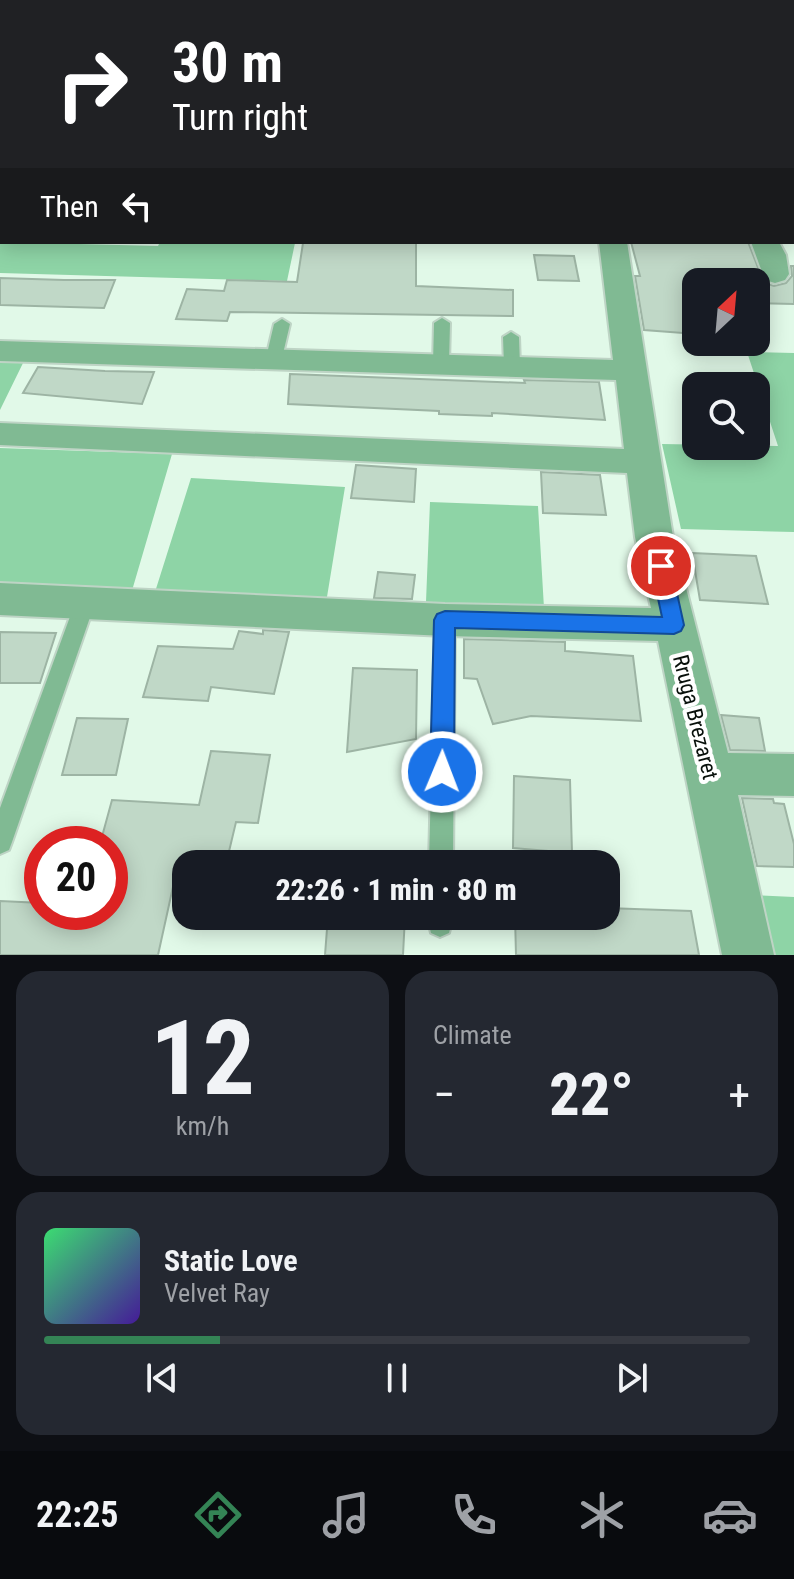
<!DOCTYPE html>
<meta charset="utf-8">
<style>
:root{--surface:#171b24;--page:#242831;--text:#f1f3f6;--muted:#9ea1a6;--line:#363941;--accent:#348455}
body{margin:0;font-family:"Roboto Condensed",sans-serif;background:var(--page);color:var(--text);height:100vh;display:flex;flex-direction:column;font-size:30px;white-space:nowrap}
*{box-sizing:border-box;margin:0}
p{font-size:26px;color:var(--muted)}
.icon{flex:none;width:44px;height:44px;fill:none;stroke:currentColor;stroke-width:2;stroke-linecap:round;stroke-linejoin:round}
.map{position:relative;height:955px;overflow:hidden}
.drawer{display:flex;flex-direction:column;gap:16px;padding:16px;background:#0d0f14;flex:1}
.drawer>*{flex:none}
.guide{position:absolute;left:0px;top:0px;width:794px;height:244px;box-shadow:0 4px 20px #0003;background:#202124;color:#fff;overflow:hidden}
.needle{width:52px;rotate:26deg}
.buttons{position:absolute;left:682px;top:268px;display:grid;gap:16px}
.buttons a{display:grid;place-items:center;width:88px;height:88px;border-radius:16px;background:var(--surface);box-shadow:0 4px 20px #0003;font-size:40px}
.speed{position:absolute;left:24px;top:826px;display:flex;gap:16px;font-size:40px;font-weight:700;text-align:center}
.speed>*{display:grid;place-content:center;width:104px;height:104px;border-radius:50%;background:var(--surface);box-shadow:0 4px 20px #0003;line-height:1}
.speed .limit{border:12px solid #d22;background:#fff;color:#111}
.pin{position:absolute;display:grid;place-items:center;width:68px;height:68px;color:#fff;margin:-34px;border:4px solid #fff;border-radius:50%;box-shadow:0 2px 8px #0007}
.me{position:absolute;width:88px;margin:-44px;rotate:1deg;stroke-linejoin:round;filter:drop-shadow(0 0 6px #0008)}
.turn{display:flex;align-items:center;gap:28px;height:168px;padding:0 40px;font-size:36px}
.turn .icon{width:104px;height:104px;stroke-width:2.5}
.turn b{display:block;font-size:56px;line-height:68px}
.then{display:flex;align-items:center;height:76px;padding:0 40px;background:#0003;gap:16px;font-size:30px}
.big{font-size:60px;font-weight:800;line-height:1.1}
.drawer .widget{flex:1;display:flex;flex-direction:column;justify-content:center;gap:12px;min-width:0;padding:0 28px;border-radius:24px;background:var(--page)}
.drawer .dial{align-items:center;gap:0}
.dial b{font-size:104px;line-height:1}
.song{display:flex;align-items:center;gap:24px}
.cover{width:96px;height:96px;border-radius:12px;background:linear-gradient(135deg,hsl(140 70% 55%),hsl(260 70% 35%))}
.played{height:8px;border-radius:4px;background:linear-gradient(90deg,var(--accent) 25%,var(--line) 25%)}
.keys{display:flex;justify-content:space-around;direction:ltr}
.heat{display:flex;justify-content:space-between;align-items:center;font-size:44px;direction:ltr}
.drawer .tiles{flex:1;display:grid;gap:16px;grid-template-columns:1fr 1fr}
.widget:last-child{grid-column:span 2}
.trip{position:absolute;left:172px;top:850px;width:448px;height:80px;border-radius:24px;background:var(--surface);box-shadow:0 4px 20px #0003;font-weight:800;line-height:80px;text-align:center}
.tabs{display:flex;height:128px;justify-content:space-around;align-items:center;background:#090b0e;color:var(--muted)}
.tabs .icon{width:56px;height:56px}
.tabs .on{color:var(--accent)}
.tabs b{font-size:36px;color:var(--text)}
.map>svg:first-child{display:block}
.green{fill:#8ed4a6}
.building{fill:#c0d8c7;stroke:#9db4a4;stroke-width:2}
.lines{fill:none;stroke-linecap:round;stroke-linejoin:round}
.lane-casing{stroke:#bed4c5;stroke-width:4}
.street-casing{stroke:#bed4c5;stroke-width:4}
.secondary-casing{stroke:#bed4c5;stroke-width:4}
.lane{fill:#80ba93;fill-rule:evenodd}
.street{fill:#80ba93;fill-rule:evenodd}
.secondary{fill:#3c9d65;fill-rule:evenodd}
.route{fill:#1a73e8;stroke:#114b97;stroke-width:2}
.labels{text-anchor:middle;stroke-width:8;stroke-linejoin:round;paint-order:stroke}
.street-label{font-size:22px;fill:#08100b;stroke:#fff}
</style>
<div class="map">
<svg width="794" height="955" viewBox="0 0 794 955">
<rect width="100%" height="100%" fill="#e1f9e8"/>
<path class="green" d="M0,242L158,246L160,242L295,243L287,281L0,273Z
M747,352L794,353V532L681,529L662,444L778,446Z
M0,361H24L0,410Z
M0,448L172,454L131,594L0,588Z
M191,478L345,487L326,603L155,592Z
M430,502L538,506L544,608L426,602Z
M751,895L794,897V955H764Z"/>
<path class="building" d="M416,242V286L513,290V316L230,312L227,321L176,319L187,289L224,291L227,280L297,282L303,243Z
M631,242H748L764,283L774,286L786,283L792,276L791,266H794V304L756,303V282H696V334L644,330L635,276H640Z
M534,255L574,256L579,281L538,280Z
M0,278L64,280H115L104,308L0,305Z
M38,367L105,371L154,372L142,404L23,393Z
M290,374L525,383L524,380L599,382L605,420L492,413V416L439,414V411L288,404Z
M356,465L416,469L414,502L351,498Z
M541,472L600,475L606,515L543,513Z
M692,553L756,556L768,604L700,600Z
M378,572L415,575L412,599L374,598Z
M263,630L289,632L274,694L211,687L208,701L143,697L158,646L233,649L239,631L263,634Z
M0,632L56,633L40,683H0Z
M464,639L565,642V651L633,656L641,721L531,716L493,724L477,679L464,678Z
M353,668L417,670L416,739L347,752Z
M721,715L759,718L765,751L730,750Z
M77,718L128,719L116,775H62Z
M211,751L270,755L258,823L236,822L226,864H178L158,955H0V901L42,903V912H110V844H100L112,800L199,805Z
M514,776L570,780L572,853L513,848Z
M742,798L773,799L774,803L784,804L794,844V867L757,866Z
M606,908L691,911L699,955H516L515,916H606Z
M328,916H405L403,955H325Z"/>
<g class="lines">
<g class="lane-casing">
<path id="lane" d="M442,318L450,323L449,364L441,369L433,364L434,323Z
M282,319L290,324L282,358L274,363L266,358L274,324Z
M511,332L519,337L520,366L512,371L504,366L503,337Z
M85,595L92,597L95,603L12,842L9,850L0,854V808L75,603L78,597Z
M445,612L452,614L455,620L453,864H429L435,620L438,614Z
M427,916H453L449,933L440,937L431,933Z"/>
</g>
<g class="street-casing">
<path id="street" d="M0,0L10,2H2V11Z
M559,0H579L580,2H560Z
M792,48H794V60H792Z
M0,189H2V205H0Z
M792,200H794V216H792Z
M599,242H627L673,537L728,753L794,754V796L738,795L774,955H722L658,641L445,636L0,615V583L445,604L651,608L635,537L627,473L0,445V423L624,449L616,380L0,361V341L613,360Z
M751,242H779L786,255L789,274L785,280L775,283L765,280Z"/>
</g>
<g class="secondary-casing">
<path id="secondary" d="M44,0H68L43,2Z
M2,64V82L0,83V65Z"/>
</g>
<use href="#lane" class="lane"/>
<use href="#street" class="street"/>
<use href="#secondary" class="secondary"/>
</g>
<path class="route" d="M661,559L668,561L671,566L684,625L681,631L674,634L455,628L454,772L451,780L442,783L434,780L430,772L434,620L437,614L445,611L662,617L651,566L654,561Z"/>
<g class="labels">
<g class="street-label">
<text transform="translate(696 717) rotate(76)" y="8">Rruga Brezaret</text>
</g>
</g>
</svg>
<div class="buttons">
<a><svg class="needle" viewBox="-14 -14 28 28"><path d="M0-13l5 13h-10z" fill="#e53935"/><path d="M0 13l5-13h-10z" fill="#9ea1a6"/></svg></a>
<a><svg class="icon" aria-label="search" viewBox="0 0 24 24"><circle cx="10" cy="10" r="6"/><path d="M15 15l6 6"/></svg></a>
</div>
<div class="speed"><div class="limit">20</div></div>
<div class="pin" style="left:661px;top:566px;background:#d93025"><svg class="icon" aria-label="arrive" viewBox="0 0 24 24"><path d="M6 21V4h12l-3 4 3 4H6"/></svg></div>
<svg class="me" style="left:442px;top:772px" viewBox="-20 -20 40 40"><circle r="17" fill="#1a73e8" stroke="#fff" stroke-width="3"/><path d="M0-11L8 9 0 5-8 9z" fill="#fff"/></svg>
<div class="trip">22:26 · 1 min · 80 m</div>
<div class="guide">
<div class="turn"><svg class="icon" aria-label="right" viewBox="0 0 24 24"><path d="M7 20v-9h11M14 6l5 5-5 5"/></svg><div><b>30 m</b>Turn right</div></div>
<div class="then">Then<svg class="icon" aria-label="left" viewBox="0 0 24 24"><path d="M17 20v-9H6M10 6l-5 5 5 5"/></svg></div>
</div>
</div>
<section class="drawer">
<div class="tiles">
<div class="widget dial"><b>12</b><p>km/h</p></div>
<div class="widget"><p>Climate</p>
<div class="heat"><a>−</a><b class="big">22°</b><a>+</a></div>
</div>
<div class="widget">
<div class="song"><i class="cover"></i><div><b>Static Love</b><p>Velvet Ray</p></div></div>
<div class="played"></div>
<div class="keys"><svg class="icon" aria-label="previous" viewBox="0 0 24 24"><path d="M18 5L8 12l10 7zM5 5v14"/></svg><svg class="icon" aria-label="pause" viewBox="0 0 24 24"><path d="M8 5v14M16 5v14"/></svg><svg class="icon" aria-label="next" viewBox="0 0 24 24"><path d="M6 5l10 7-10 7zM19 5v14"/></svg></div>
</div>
</div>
</section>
<nav class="tabs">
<b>22:25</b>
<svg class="icon on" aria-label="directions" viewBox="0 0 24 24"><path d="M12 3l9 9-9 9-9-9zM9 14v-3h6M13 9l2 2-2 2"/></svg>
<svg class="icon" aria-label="music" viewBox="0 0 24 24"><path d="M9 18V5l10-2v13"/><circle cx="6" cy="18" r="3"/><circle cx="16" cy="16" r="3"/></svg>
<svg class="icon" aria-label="phone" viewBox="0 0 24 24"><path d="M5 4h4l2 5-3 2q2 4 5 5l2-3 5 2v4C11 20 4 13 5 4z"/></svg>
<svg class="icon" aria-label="climate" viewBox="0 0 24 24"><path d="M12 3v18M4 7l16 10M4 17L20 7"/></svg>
<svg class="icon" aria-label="car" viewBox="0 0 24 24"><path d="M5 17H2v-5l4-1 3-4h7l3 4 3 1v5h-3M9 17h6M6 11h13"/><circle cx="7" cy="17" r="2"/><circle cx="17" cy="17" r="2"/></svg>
</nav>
